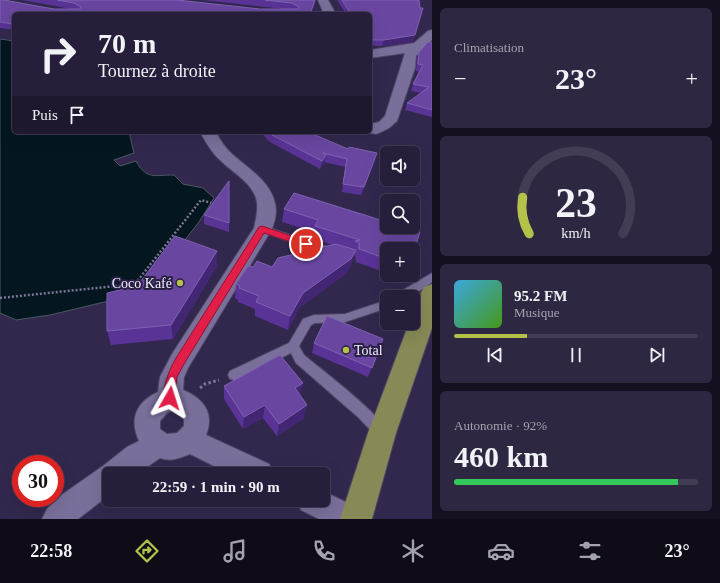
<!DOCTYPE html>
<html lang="fr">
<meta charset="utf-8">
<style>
:root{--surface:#261e3a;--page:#2e2742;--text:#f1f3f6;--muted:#a4a2af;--line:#423c54;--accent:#b5c249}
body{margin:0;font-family:Georgia,serif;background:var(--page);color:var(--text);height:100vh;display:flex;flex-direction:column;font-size:15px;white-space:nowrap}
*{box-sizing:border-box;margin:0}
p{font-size:13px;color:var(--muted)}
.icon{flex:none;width:22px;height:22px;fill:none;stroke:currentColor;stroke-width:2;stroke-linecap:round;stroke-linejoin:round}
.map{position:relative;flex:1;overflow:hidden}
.drawer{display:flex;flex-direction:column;gap:8px;padding:8px;background:#151020;width:288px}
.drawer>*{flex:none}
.hud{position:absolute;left:12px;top:12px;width:360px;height:122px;border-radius:6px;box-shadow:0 4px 16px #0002,0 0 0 1px var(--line);background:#261e3a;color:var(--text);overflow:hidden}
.tools{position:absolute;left:380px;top:146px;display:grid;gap:8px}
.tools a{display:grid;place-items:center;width:40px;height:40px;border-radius:6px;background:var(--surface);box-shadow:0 4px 16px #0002,0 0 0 1px var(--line);font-size:20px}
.speed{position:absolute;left:12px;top:455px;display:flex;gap:8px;font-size:20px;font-weight:700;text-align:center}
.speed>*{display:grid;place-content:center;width:52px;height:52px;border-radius:50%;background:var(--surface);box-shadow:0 4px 16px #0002,0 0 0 1px var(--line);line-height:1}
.speed .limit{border:6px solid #d22;background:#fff;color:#111}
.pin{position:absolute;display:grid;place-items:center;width:34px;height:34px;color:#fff;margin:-17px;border:2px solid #fff;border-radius:50%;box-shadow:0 1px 4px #0007}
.me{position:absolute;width:44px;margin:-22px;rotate:6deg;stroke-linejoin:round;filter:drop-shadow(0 0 3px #0008)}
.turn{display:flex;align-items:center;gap:14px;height:84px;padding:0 20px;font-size:18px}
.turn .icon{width:52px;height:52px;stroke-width:2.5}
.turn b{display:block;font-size:28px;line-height:34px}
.then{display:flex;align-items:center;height:38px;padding:0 20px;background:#0003;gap:8px;font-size:15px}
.big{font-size:30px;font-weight:600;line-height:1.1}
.drawer .tile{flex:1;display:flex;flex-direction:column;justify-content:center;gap:6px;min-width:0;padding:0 14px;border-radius:6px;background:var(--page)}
.drawer .dial{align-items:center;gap:0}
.dial svg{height:104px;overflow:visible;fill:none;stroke:var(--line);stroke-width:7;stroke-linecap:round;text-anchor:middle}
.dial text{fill:var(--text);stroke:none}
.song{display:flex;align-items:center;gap:12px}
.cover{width:48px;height:48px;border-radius:6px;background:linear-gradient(135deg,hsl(200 70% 55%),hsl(100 70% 35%))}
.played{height:4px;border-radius:2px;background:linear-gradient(90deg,var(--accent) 30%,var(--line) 30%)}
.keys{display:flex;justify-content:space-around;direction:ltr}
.heat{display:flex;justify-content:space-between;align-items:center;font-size:22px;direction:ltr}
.charge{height:6px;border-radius:3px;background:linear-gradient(90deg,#34c759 92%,var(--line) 0)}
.trip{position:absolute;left:102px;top:467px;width:228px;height:40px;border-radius:6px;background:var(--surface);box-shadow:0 4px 16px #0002,0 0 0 1px var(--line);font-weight:600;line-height:40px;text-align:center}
.dock{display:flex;height:64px;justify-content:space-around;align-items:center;background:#0f0c17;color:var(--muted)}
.dock .icon{width:28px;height:28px}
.dock .active{color:var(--accent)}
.dock b{font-size:18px;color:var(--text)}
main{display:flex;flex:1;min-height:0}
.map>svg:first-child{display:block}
.water{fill:#041721;stroke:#4b5863}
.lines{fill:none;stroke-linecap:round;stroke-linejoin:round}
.service-casing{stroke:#4f4563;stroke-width:2}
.minor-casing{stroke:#4f4563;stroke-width:2}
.primary-casing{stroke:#4f4563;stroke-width:2}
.path-far1{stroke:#7d7693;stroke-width:2.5;stroke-dasharray:2 2;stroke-linecap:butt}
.path{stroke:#7d7693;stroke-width:3;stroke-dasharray:2.5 2.5;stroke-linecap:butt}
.service{fill:#796f9a;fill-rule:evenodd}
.minor{fill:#796f9a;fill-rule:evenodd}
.primary{fill:#878a56;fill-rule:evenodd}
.wall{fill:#593396}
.shaded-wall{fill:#422674}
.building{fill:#6947a1;stroke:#7e62b0}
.route{fill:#e11d48;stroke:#92132f}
.poi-dot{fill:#b5c249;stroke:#291e43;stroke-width:1.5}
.labels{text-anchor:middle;stroke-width:4;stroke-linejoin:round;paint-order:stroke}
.poi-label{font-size:14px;fill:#f2effe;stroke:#291e43;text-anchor:end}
</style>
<main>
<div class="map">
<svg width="432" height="519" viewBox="0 0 432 519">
<rect width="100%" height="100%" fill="#32284e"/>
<path class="water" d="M0,39L14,41V132H129L134,153L114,160L120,166L136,161C146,180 155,175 174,175L183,184L203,188L214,198L199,222L152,282L138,294L50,315L16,320L0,313Z"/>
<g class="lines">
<g class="service-casing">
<path id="service" d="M263,226L334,249L336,252L331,256L260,231L258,229Z
M432,273V282C417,293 413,297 395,297L396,294Z
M387,300V308L345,322L315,323L311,325L299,346L304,355C323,371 379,413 388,432L386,436L381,438L376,436L359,418L296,363L291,353L238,379L234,380L230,379L228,375L230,371L289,343L303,319L314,315L345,314Z"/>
</g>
<g class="minor-casing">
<path id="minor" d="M318,0H328L336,14H324Z
M432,30V40L416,56L415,68L397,121L389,128L381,132L376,134L365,132H370V124L379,122L385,116L405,53L370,58V50L414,43L428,31Z
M200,132H216C220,140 225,148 232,154C250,170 275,184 276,211C276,217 274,223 272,229L188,368L184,377L183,390C203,398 215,413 206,435L269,464L273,474H230L190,454C180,458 171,462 160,458L137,474H109V495L78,519H42L47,509L60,496L103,466L127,447L139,441C129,419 136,402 158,392L160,377L172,354L254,228C256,218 259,208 256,198C251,182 231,171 220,160C211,152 206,142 200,132ZM171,411H176L184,417V426L177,433L167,434L160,429V421L167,413Z
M323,491L360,509L365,519H319L301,510L297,500H323Z"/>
</g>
<g class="primary-casing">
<path id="primary" d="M432,284V328L396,433L372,519H340L368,433L409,323H413C413,310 418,298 424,287Z"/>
</g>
<path class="path-far1" d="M0,298L135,284L201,200L211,203"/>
<path class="path" d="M200,388L205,384L219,380"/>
<use href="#service" class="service"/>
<use href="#minor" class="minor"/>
<use href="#primary" class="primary"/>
</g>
<path class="wall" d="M0,0L54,9H71L22,0H177L260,9H284L203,0H316L311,14H14V30L0,28Z
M337,0H419L413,42L382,46H370V14H346Z
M432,43V117L405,110L407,103L421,93L411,91L413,84L419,72L416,71L417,58L419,52Z
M162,132H182V134L162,135Z
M260,132H298L299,133L375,161L361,195L342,192L345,167L324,162L320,169L270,142Z
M294,193L387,249V273L356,262L355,256L354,255L351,264L347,273L300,307L288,330L255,316V309L238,302V300L235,298L236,284L253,267H272L332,245L313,238L314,232L282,222L284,209Z
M204,215L229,223V232L204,224Z
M217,251V266L173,339L111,345L107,331Z
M394,275H406L404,279Z
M383,339L368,377L312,353L314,343Z
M224,386L300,395L304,418L277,436L263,418L243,429L224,399Z"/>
<path class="shaded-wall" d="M315,0H316L311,14H310Z
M415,35L413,42L382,46L384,40Z
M377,153L375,161L361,195L364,187Z
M326,155L324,163L320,169L322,161Z
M356,250L351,264L347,273L300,307L288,330L290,316L303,293Z
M217,251V266L173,339L171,325Z
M303,383L300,396L295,388Z
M265,405L263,418L243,429L244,417Z
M307,405L304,418L277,436L279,424Z"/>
<path class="building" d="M0,0H4L54,9H80L81,7L74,3L57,0H177L260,9H298L299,7L292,3L265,0H315L310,14H14V24L0,22Z
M342,0H419L420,8H423L415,35L384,40H370V14H351Z
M428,42L432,43V110L407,103L429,87L413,84L423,65L418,64L419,52Z
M268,132H298L299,133L300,132H308L348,149L349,147L377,153L364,187L343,184L347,159L323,153L326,155L322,161L270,134Z
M229,181V223L204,215Z
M294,193L387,222V227H404L420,232L413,254V249H387V259L359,249V243L355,241L360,240L315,226L318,220L284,209Z
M175,236L217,251L171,325L107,331V293L137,286Z
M336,244L356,250L351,259L303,293L290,316L256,302L259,296L239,288L240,286L236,284L248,266L253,267L257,261L272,267L278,258Z
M327,316L383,339L372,368L314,343Z
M280,355L303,383L295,388L307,405L279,424L265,405L244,417L224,386Z"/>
<path class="route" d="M262,226L310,242L311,244L306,247L264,233L184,364L177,377L174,402L170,404L166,402C160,389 170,369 176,358L259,227Z"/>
<g class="poi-dot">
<circle cx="180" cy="283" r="4"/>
<circle cx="346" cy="350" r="4"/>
</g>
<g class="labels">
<g class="poi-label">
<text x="172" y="288">Coco Kafé</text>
<text x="354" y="355" text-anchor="start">Total</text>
</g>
</g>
</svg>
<div class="tools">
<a><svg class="icon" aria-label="sound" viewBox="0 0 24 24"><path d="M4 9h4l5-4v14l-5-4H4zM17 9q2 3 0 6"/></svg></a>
<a><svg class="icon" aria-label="search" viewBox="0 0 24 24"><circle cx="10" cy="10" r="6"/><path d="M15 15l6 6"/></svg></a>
<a>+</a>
<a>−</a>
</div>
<div class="speed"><div class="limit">30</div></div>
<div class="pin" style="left:306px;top:244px;background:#d93025"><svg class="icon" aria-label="arrive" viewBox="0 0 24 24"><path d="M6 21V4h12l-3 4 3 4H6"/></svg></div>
<svg class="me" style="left:170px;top:398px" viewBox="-20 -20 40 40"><path d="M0-17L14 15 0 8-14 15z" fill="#e11d48" stroke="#fff" stroke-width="4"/></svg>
<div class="trip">22:59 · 1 min · 90 m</div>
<div class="hud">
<div class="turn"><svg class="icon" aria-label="right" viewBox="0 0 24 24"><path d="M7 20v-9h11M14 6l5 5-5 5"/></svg><div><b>70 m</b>Tournez à droite</div></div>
<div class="then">Puis<svg class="icon" aria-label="arrive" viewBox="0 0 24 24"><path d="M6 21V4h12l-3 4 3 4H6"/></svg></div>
</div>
</div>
<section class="drawer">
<div class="tile"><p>Climatisation</p>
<div class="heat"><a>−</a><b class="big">23°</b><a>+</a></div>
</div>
<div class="tile dial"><svg viewBox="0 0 100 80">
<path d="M14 69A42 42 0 1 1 86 69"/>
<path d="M14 69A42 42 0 0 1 9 41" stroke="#b5c249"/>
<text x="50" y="56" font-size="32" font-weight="700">23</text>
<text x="50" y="72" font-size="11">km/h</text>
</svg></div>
<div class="tile">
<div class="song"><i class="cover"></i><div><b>95.2 FM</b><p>Musique</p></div></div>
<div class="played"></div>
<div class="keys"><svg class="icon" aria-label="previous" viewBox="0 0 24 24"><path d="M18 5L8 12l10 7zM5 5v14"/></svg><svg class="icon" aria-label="pause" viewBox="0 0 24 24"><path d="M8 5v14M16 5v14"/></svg><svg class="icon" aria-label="next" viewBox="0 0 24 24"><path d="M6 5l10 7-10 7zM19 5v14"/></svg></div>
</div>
<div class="tile"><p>Autonomie · 92%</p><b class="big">460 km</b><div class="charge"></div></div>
</section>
</main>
<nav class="dock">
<b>22:58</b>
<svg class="icon active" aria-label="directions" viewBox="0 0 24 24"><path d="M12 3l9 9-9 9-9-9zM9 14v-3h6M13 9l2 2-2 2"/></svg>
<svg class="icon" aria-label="music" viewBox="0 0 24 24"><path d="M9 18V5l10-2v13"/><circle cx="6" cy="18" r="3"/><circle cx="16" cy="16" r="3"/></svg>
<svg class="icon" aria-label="phone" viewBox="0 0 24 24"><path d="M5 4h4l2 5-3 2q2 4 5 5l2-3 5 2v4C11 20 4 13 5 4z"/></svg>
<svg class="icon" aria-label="climate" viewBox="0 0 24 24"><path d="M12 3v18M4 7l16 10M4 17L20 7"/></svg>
<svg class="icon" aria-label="car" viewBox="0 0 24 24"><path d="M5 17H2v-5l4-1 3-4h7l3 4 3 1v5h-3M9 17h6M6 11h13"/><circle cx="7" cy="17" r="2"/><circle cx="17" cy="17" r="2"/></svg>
<svg class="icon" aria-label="filters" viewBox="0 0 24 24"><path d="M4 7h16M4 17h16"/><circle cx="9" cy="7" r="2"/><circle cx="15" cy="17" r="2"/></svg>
<b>23°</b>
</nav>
